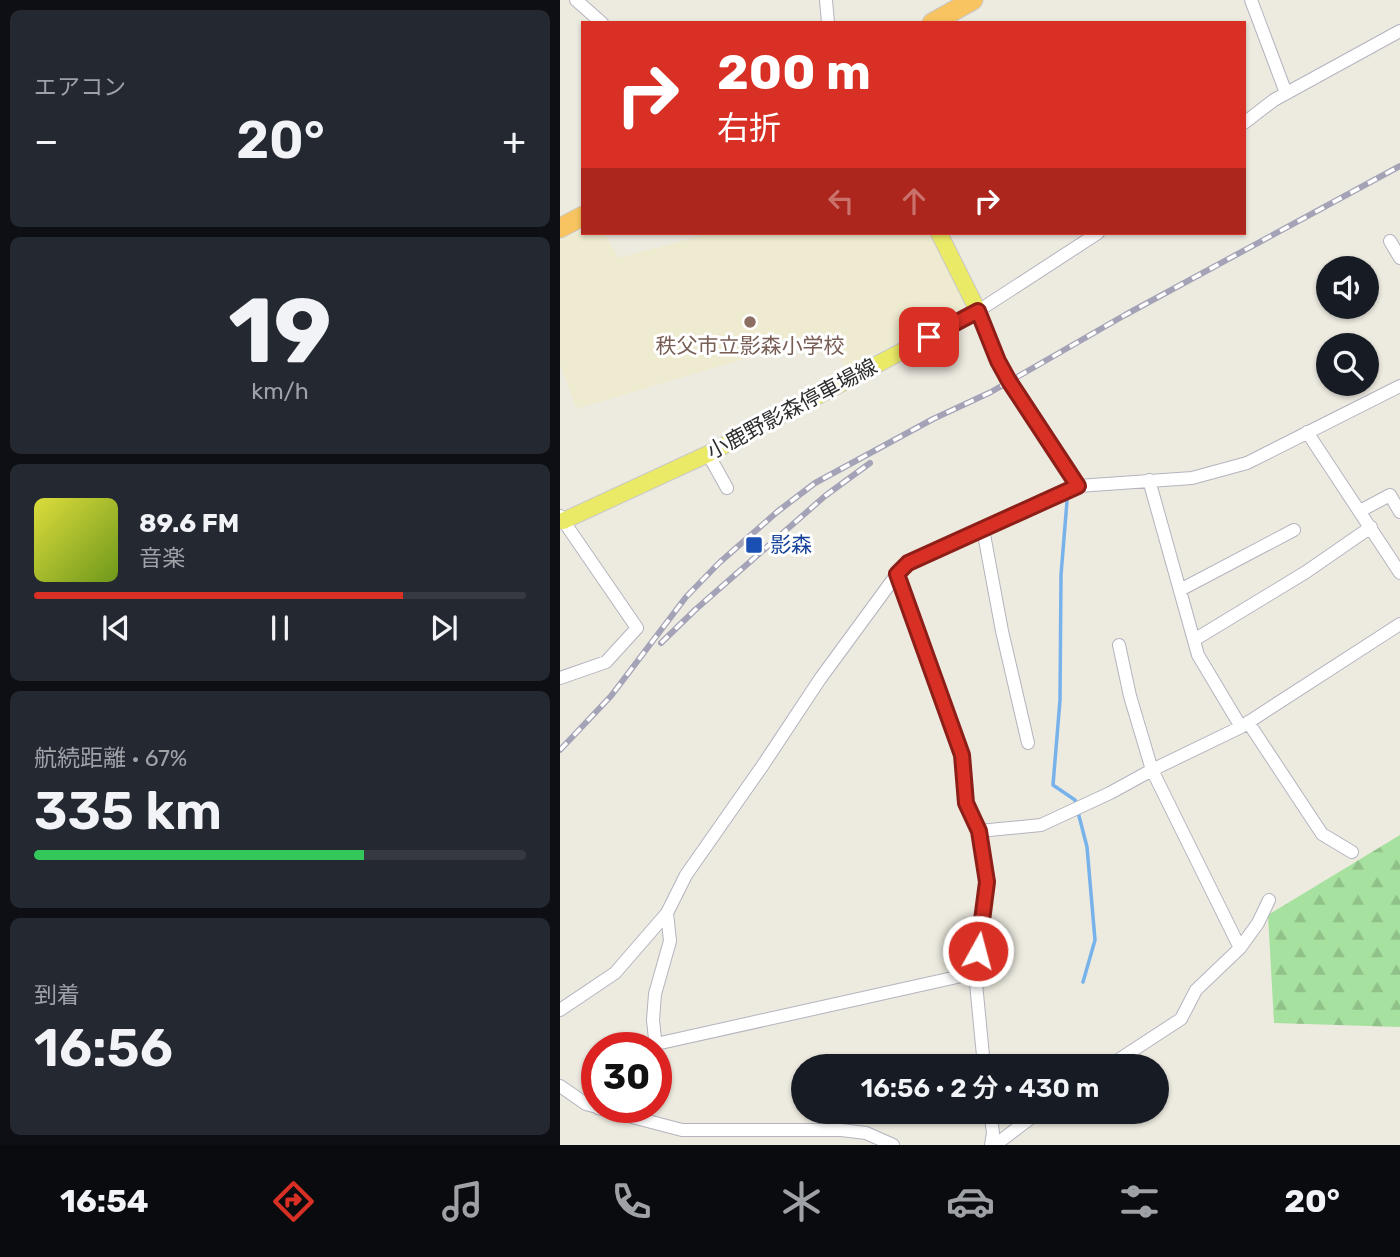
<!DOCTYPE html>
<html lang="ja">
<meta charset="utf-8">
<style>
:root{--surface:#171b24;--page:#242831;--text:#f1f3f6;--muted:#9ea1a6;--line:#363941;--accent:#d93025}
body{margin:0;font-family:Rubik,"Noto Sans JP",sans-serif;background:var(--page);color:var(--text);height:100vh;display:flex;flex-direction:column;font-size:26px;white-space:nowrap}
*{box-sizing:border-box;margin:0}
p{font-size:23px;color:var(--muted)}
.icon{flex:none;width:38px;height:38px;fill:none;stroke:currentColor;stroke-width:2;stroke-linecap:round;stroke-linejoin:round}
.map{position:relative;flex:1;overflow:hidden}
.sheet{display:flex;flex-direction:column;gap:10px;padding:10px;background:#0d0f14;width:560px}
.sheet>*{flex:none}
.guide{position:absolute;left:21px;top:21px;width:665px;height:214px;border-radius:0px;box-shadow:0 2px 5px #0004;background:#d93025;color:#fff;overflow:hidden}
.buttons{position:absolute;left:756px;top:256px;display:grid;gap:14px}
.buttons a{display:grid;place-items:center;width:63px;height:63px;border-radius:50%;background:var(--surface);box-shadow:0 2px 5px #0004;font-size:35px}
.speed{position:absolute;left:21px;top:1032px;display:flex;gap:14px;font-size:35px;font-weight:700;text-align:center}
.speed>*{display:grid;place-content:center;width:91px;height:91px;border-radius:50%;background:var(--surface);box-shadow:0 2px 5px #0004;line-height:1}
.speed .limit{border:10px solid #d22;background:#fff;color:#111}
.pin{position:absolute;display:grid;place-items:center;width:60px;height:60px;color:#fff;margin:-30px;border-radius:14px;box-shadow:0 4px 10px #0006}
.me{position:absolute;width:77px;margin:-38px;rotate:7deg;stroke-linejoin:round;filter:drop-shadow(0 0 5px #0008)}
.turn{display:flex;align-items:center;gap:24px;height:147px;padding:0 21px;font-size:32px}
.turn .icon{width:91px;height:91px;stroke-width:2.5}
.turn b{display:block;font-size:49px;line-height:60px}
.lanes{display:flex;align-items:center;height:66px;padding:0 21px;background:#0003;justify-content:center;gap:35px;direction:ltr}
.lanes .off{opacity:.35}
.big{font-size:52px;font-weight:600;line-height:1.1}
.sheet .widget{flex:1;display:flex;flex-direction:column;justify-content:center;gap:10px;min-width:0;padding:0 24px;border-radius:10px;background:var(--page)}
.sheet .dial{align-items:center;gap:0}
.dial b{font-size:91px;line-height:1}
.song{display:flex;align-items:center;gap:21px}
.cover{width:84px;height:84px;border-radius:10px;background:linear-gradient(135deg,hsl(60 70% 55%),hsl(80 70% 35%))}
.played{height:7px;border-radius:4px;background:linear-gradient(90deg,var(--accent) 75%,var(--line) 75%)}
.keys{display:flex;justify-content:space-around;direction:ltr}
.heat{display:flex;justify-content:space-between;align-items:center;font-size:38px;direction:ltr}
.charge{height:10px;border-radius:5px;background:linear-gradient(90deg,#34c759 67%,var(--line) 0)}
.trip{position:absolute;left:231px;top:1054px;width:378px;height:70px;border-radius:35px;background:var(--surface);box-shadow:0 2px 5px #0004;font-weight:600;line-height:70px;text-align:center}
.menu{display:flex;height:112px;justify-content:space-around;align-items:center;background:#090b0e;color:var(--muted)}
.menu .icon{width:49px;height:49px}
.menu .selected{color:var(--accent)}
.menu b{font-size:32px;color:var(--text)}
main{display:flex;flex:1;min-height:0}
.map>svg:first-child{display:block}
.education{fill:#eeebd0}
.forest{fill:url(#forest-firs)}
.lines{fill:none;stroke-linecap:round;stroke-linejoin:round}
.stream{stroke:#78b2ea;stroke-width:3.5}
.minor-casing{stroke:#b4b3bf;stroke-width:14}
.major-casing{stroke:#c8c8c8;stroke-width:18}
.highway-casing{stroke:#c8c8c8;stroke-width:21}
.minor{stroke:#fff;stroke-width:12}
.major{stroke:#ebea67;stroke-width:16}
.highway{stroke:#f7c461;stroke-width:19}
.rail-casing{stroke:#a4a2b6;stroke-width:6}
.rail{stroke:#fff;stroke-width:3.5;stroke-dasharray:10;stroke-linecap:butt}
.route-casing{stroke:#8d1f18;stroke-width:18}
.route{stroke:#d93025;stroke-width:12}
.education-dot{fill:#8d6e63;stroke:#fff;stroke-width:2.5}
.transit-dot{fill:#1a4fb4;stroke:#fff;stroke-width:2.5}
.labels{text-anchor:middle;stroke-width:6;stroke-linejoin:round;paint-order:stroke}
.education-label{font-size:21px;fill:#785e54;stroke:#fff}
.street-label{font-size:21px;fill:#2d2d2d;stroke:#fff}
.transit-label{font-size:21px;fill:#164399;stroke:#fff;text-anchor:start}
</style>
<main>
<section class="sheet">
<div class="widget"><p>エアコン</p>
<div class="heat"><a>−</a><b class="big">20°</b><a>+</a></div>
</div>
<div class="widget dial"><b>19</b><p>km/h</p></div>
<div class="widget">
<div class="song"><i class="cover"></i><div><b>89.6 FM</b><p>音楽</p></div></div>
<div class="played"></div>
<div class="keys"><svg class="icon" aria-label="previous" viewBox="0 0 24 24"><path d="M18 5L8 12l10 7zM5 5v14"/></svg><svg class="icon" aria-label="pause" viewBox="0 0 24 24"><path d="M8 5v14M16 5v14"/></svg><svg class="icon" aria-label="next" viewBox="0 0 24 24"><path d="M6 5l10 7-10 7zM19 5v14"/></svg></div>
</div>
<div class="widget"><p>航続距離 · 67%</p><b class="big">335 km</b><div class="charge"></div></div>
<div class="widget"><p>到着</p><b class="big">16:56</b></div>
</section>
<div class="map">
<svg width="840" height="1145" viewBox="0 0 840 1145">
<defs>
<pattern id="forest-firs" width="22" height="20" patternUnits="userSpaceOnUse" patternTransform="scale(1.75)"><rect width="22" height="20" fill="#a7e19f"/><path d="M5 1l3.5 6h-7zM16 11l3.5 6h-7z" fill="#90c189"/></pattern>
</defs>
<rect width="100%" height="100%" fill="#edebe0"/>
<path class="education" d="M23,229V233H44L59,258L151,233H371L405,296L401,312L285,368L271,333L16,409L0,364V241Z"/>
<path class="forest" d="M840,835V1027L714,1023L708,915Z"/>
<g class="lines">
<path class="stream" d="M507,501L501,575L500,700L493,785L515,800L516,804
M518,812L527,847L535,940L523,982"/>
<g class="minor-casing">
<path id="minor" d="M16,0L42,23
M266,0L268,23
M691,0L726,93
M684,123L714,100L840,31
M830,241L840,258
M747,432L840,573
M148,454L167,488
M589,480L638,655L681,727
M518,486L449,381L438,361L418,311L538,233
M800,511L830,495L840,512
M423,529L442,631L468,743
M337,574L402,755L406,804L419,831L427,882L415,973L424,1066
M620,590L734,530
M634,640L746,572L811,527
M559,645L570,696L592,770L680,948
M0,678L46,662L77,628L0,516
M688,722L762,834L792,852
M419,831L481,825L550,793L592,770L681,727L840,624
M0,1010L55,973L107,913L126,875L203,765L260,679L337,574L348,563L518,486L632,478L687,463L840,386
M96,1044L415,973
M96,1048L93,1020L95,994L110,941L107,913
M549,1066L621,1019L636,990L680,948L698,923L709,900
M0,1086L26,1104L37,1107
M38,1108L122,1130H281L306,1133L333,1145
M430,1111L433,1133L431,1145
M435,1145L480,1111"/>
</g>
<g class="major-casing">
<path id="major" d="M3,521L148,454L418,311L379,233"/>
</g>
<g class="highway-casing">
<path id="highway" d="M372,23L413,0
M0,228L23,216"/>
</g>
<use href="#minor" class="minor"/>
<use href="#major" class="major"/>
<use href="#highway" class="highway"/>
<g class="rail-casing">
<path id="rail" d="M101,643L135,610L265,496L310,463
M0,750L51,696L126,597L159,563L217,512L255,483L373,419L431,392L565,315L840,166"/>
</g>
<use href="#rail" class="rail"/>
</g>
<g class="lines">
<g class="route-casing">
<path id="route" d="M369,337L418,311L438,361L449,381L518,486L348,563L337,574L402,755L406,803L419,831L427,882L418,951"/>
</g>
<use href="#route" class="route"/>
</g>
<circle class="education-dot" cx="190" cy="322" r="7"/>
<rect class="transit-dot" x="185" y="536" width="18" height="18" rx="3.5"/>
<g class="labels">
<g class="education-label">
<text x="190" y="353">秩父市立影森小学校</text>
</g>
<g class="street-label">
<text transform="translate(232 409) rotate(-28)" y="7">小鹿野影森停車場線</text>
</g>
<g class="transit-label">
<text x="210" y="552">影森</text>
</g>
</g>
</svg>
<div class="buttons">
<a><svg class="icon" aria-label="sound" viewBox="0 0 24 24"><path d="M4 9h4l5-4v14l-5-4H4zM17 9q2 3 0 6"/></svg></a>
<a><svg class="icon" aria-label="search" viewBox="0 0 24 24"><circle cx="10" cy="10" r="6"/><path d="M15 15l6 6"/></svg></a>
</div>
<div class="speed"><div class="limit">30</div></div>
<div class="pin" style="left:369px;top:337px;background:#d93025"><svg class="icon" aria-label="arrive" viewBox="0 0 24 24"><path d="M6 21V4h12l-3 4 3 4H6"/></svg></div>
<svg class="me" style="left:418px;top:951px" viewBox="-20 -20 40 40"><circle r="17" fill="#d93025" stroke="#fff" stroke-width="3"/><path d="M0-11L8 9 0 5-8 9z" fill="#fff"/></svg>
<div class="trip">16:56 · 2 分 · 430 m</div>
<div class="guide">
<div class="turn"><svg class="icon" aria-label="right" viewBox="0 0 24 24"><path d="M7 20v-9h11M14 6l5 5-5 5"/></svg><div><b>200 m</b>右折</div></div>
<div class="lanes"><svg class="icon off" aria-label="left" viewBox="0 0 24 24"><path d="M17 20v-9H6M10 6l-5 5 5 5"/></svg><svg class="icon off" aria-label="ahead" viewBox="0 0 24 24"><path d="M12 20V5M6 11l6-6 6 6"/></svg><svg class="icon" aria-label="right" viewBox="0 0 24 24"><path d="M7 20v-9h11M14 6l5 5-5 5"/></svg></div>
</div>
</div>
</main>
<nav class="menu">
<b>16:54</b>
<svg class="icon selected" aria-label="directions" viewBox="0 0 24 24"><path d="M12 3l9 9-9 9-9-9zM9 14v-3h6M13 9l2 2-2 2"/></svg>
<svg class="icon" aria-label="music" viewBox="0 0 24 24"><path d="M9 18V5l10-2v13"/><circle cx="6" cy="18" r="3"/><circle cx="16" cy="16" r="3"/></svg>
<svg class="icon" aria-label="phone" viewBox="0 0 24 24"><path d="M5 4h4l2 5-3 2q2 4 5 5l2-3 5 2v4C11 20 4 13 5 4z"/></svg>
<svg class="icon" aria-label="climate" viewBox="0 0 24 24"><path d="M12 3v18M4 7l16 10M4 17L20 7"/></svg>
<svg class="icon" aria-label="car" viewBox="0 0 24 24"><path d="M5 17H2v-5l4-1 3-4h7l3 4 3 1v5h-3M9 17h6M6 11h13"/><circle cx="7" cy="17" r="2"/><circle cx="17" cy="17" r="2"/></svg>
<svg class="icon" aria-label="filters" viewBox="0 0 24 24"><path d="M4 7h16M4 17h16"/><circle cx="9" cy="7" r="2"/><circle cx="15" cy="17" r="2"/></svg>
<b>20°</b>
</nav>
